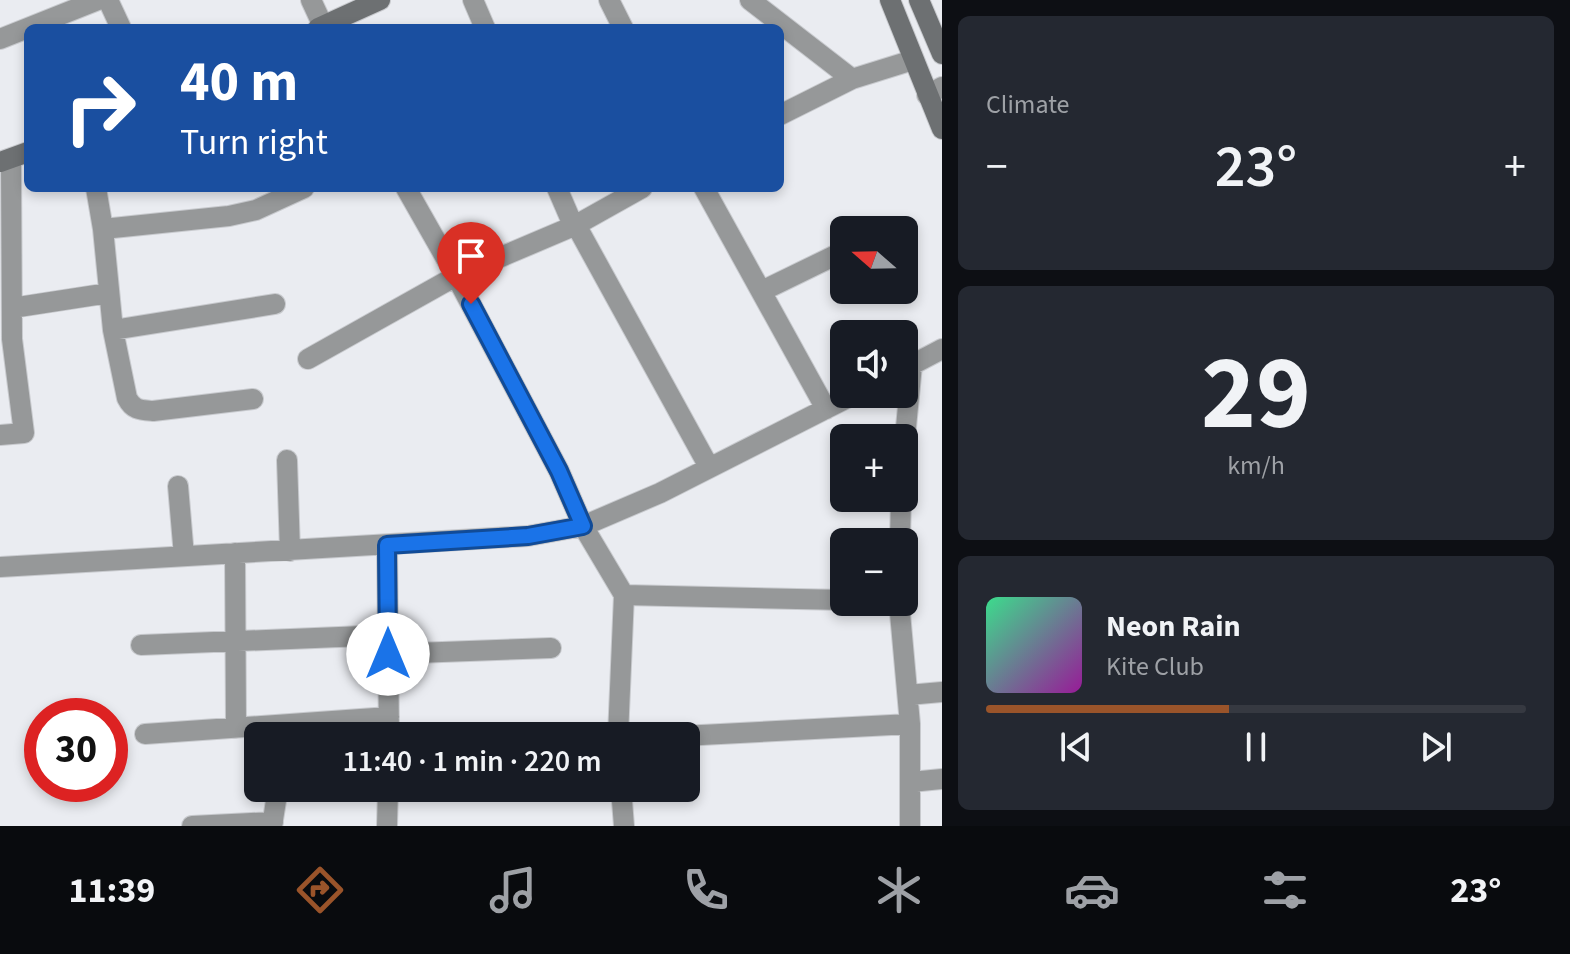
<!DOCTYPE html>
<meta charset="utf-8">
<style>
:root{--surface:#171b24;--page:#242831;--text:#f1f3f6;--muted:#9ea1a6;--line:#363941;--accent:#9a542a}
body{margin:0;font-family:"Source Sans 3",sans-serif;background:var(--page);color:var(--text);height:100vh;display:flex;flex-direction:column;font-size:30px;white-space:nowrap}
*{box-sizing:border-box;margin:0}
p{font-size:26px;color:var(--muted)}
.icon{flex:none;width:44px;height:44px;fill:none;stroke:currentColor;stroke-width:2;stroke-linecap:round;stroke-linejoin:round}
.map{position:relative;flex:1;overflow:hidden}
.side{display:flex;flex-direction:column;gap:16px;padding:16px;background:#0d0f14;width:628px}
.side>*{flex:none}
.guide{position:absolute;left:24px;top:24px;width:760px;height:168px;border-radius:12px;box-shadow:0 4px 12px #0003;background:#1a4fa0;color:#fff;overflow:hidden}
.needle{width:52px;rotate:290deg}
.fabs{position:absolute;left:830px;top:216px;display:grid;gap:16px}
.fabs a{display:grid;place-items:center;width:88px;height:88px;border-radius:12px;background:var(--surface);box-shadow:0 4px 12px #0003;font-size:40px}
.speed{position:absolute;left:24px;top:698px;display:flex;gap:16px;font-size:40px;font-weight:700;text-align:center}
.speed>*{display:grid;place-content:center;width:104px;height:104px;border-radius:50%;background:var(--surface);box-shadow:0 4px 12px #0003;line-height:1}
.speed .limit{border:12px solid #d22;background:#fff;color:#111}
.pin{position:absolute;display:grid;place-items:center;width:68px;height:68px;color:#fff;margin:-82px -34px;border-radius:50% 50% 50% 0;rotate:-45deg;box-shadow:0 0 8px #0007}
.pin .icon{rotate:45deg}
.me{position:absolute;width:88px;margin:-44px;rotate:0deg;stroke-linejoin:round;filter:drop-shadow(0 0 6px #0008)}
.turn{display:flex;align-items:center;gap:28px;height:168px;padding:0 24px;font-size:36px}
.turn .icon{width:104px;height:104px;stroke-width:2.5}
.turn b{display:block;font-size:56px;line-height:68px}
.big{font-size:60px;font-weight:600;line-height:1.1}
.side .widget{flex:1;display:flex;flex-direction:column;justify-content:center;gap:12px;min-width:0;padding:0 28px;border-radius:12px;background:var(--page)}
.side .dial{align-items:center;gap:0}
.dial b{font-size:104px;line-height:1}
.song{display:flex;align-items:center;gap:24px}
.cover{width:96px;height:96px;border-radius:12px;background:linear-gradient(135deg,hsl(150 70% 55%),hsl(300 70% 35%))}
.played{height:8px;border-radius:4px;background:linear-gradient(90deg,var(--accent) 45%,var(--line) 45%)}
.keys{display:flex;justify-content:space-around;direction:ltr}
.heat{display:flex;justify-content:space-between;align-items:center;font-size:44px;direction:ltr}
.trip{position:absolute;left:244px;top:722px;width:456px;height:80px;border-radius:12px;background:var(--surface);box-shadow:0 4px 12px #0003;font-weight:600;line-height:80px;text-align:center}
.menu{display:flex;height:128px;justify-content:space-around;align-items:center;background:#090b0e;color:var(--muted)}
.menu .icon{width:56px;height:56px}
.menu .selected{color:var(--accent)}
.menu b{font-size:36px;color:var(--text)}
main{display:flex;flex:1;min-height:0}
.map>svg:first-child{display:block}
.lines{fill:none;stroke-linecap:round;stroke-linejoin:round}
.minor-casing{stroke:#c8cace;stroke-width:22}
.secondary-casing{stroke:#c8cace;stroke-width:22}
.minor{stroke:#969899;stroke-width:20}
.secondary{stroke:#6d7072;stroke-width:20}
.route-casing{stroke:#114b97;stroke-width:20}
.route{stroke:#1a73e8;stroke-width:14}
</style>
<main>
<div class="map">
<svg width="942" height="826" viewBox="0 0 942 826">
<rect width="100%" height="100%" fill="#eaecf1"/>
<g class="lines">
<g class="minor-casing">
<path id="minor" d="M108,0L121,28
M311,0L324,28
M473,0L485,28
M609,0L623,28
M750,0L852,79L913,60
M0,39L98,0
M927,95L942,87
M780,115L852,79
M96,188L103,229L113,330L127,398C133,410 140,410 153,411L253,399
M406,188L456,276L559,471L583,526L624,595L618,736
M557,188L573,225
M704,188L826,409
M576,225L709,467
M103,229L229,216L256,210L304,188
M888,230L892,228
M762,291L844,251
M12,308L109,293
M113,330L275,304
M308,359L456,276L576,225L642,188
M904,369L942,349
M0,435L24,433L12,339L11,159
M904,448L912,365
M287,460L290,551
M178,486L184,556
M900,542L901,498
M387,545L389,736
M235,553L236,728
M0,567L528,536L583,526L660,493L855,394
M624,595L844,600
M899,602L910,724V826
M141,645L388,635
M388,654L551,648
M908,695L942,692
M145,734L389,717
M682,736L910,724
M911,782L942,779
M621,788L624,826
M192,826L273,822
M272,826L278,788
M387,826L388,788"/>
</g>
<g class="secondary-casing">
<path id="secondary" d="M890,0L942,129
M919,0L942,54
M318,28L380,0
M0,162L28,152"/>
</g>
<use href="#minor" class="minor"/>
<use href="#secondary" class="secondary"/>
</g>
<g class="lines">
<g class="route-casing">
<path id="route" d="M388,654L387,545L528,536L583,526L559,471L471,304"/>
</g>
<use href="#route" class="route"/>
</g>
</svg>
<div class="fabs">
<a><svg class="needle" viewBox="-14 -14 28 28"><path d="M0-13l5 13h-10z" fill="#e53935"/><path d="M0 13l5-13h-10z" fill="#9ea1a6"/></svg></a>
<a><svg class="icon" aria-label="sound" viewBox="0 0 24 24"><path d="M4 9h4l5-4v14l-5-4H4zM17 9q2 3 0 6"/></svg></a>
<a>+</a>
<a>−</a>
</div>
<div class="speed"><div class="limit">30</div></div>
<div class="pin" style="left:471px;top:304px;background:#d93025"><svg class="icon" aria-label="arrive" viewBox="0 0 24 24"><path d="M6 21V4h12l-3 4 3 4H6"/></svg></div>
<svg class="me" style="left:388px;top:654px" viewBox="-20 -20 40 40"><circle r="19" fill="#fff"/><path d="M0-13L10 11 0 6-10 11z" fill="#1a73e8"/></svg>
<div class="trip">11:40 · 1 min · 220 m</div>
<div class="guide">
<div class="turn"><svg class="icon" aria-label="right" viewBox="0 0 24 24"><path d="M7 20v-9h11M14 6l5 5-5 5"/></svg><div><b>40 m</b>Turn right</div></div>
</div>
</div>
<section class="side">
<div class="widget"><p>Climate</p>
<div class="heat"><a>−</a><b class="big">23°</b><a>+</a></div>
</div>
<div class="widget dial"><b>29</b><p>km/h</p></div>
<div class="widget">
<div class="song"><i class="cover"></i><div><b>Neon Rain</b><p>Kite Club</p></div></div>
<div class="played"></div>
<div class="keys"><svg class="icon" aria-label="previous" viewBox="0 0 24 24"><path d="M18 5L8 12l10 7zM5 5v14"/></svg><svg class="icon" aria-label="pause" viewBox="0 0 24 24"><path d="M8 5v14M16 5v14"/></svg><svg class="icon" aria-label="next" viewBox="0 0 24 24"><path d="M6 5l10 7-10 7zM19 5v14"/></svg></div>
</div>
</section>
</main>
<nav class="menu">
<b>11:39</b>
<svg class="icon selected" aria-label="directions" viewBox="0 0 24 24"><path d="M12 3l9 9-9 9-9-9zM9 14v-3h6M13 9l2 2-2 2"/></svg>
<svg class="icon" aria-label="music" viewBox="0 0 24 24"><path d="M9 18V5l10-2v13"/><circle cx="6" cy="18" r="3"/><circle cx="16" cy="16" r="3"/></svg>
<svg class="icon" aria-label="phone" viewBox="0 0 24 24"><path d="M5 4h4l2 5-3 2q2 4 5 5l2-3 5 2v4C11 20 4 13 5 4z"/></svg>
<svg class="icon" aria-label="climate" viewBox="0 0 24 24"><path d="M12 3v18M4 7l16 10M4 17L20 7"/></svg>
<svg class="icon" aria-label="car" viewBox="0 0 24 24"><path d="M5 17H2v-5l4-1 3-4h7l3 4 3 1v5h-3M9 17h6M6 11h13"/><circle cx="7" cy="17" r="2"/><circle cx="17" cy="17" r="2"/></svg>
<svg class="icon" aria-label="filters" viewBox="0 0 24 24"><path d="M4 7h16M4 17h16"/><circle cx="9" cy="7" r="2"/><circle cx="15" cy="17" r="2"/></svg>
<b>23°</b>
</nav>
